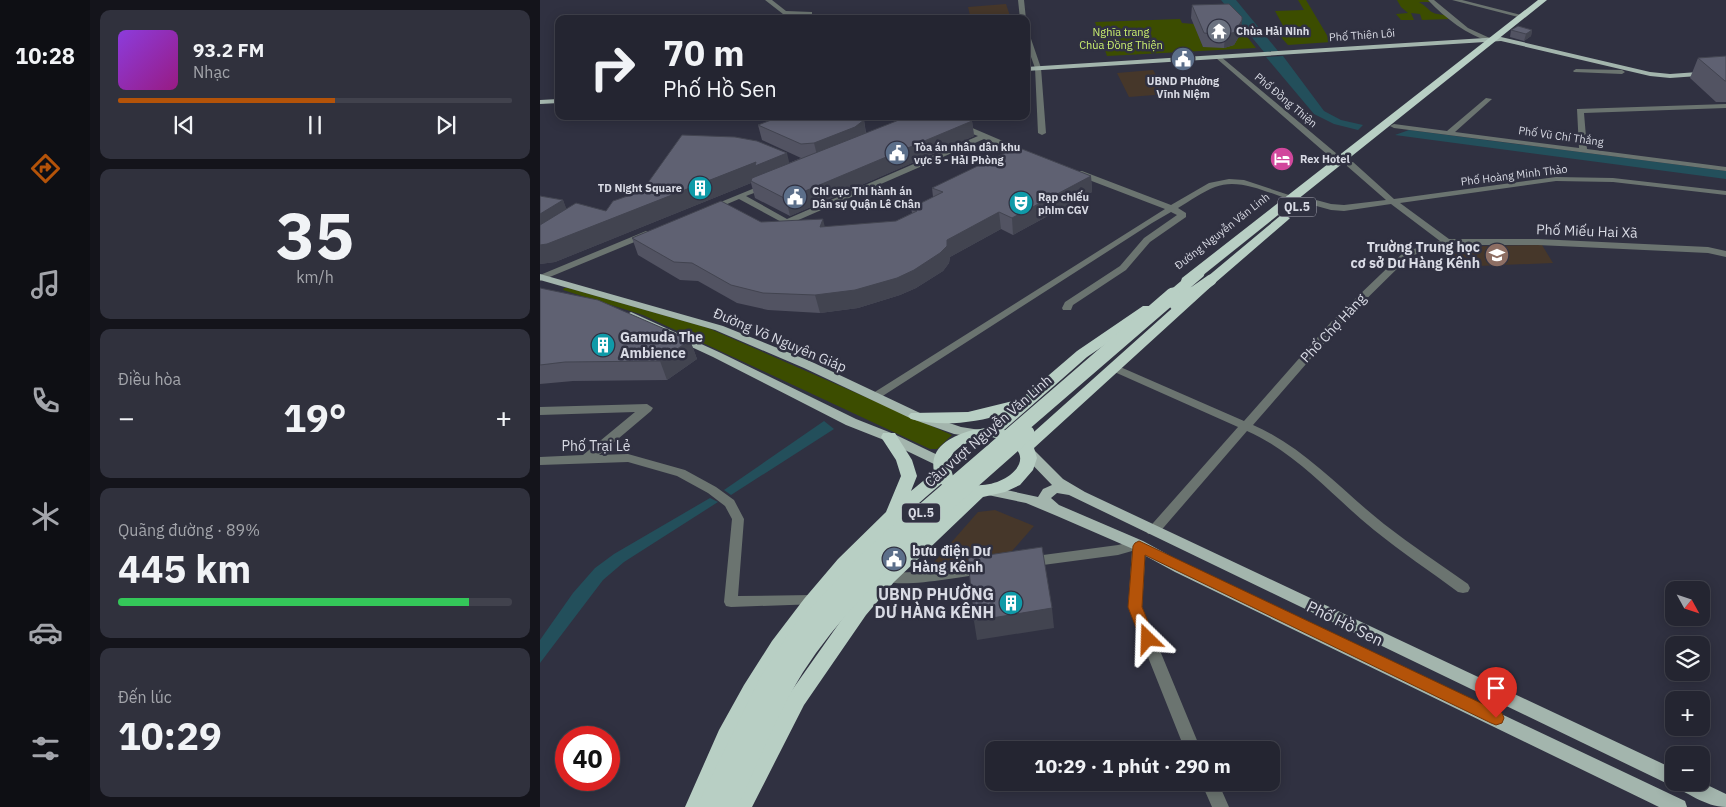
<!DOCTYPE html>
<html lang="vi">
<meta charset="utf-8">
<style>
:root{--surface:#242531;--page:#30313d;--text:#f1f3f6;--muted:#a3a5ab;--line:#41424d;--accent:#b45309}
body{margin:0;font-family:"IBM Plex Sans",sans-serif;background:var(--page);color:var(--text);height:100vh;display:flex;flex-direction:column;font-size:19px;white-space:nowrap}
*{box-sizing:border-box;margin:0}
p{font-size:16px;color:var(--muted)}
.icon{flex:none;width:28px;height:28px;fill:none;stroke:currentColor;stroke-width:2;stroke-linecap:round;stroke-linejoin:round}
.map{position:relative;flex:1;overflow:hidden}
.drawer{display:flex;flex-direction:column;gap:10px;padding:10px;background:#14141b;width:450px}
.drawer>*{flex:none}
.banner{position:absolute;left:15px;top:15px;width:475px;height:105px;border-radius:10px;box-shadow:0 2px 12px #0003,0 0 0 1px var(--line);background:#242531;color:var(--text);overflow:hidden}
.needle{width:32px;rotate:130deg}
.tools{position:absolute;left:1125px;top:581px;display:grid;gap:10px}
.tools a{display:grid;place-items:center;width:45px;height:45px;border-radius:10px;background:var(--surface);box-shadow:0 2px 12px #0003,0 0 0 1px var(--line);font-size:25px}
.speed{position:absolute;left:15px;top:726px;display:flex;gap:10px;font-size:25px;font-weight:700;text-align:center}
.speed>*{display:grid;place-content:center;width:65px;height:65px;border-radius:50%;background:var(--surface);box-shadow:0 2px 12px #0003,0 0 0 1px var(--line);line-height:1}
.speed .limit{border:8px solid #d22;background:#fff;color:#111}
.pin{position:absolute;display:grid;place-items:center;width:42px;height:42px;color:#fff;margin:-51px -21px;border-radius:50% 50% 50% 0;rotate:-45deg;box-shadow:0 0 5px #0007}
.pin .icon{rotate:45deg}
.me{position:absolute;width:55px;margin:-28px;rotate:338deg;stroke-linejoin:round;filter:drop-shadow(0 0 4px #0008)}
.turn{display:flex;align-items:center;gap:18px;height:105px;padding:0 25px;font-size:22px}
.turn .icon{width:65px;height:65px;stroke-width:2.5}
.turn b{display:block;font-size:35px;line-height:42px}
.big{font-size:38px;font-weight:700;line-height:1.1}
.drawer .widget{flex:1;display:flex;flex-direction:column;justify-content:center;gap:8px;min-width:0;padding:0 18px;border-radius:10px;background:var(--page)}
.drawer .dial{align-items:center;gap:0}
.dial b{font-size:65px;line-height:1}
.song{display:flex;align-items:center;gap:15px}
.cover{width:60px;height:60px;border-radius:8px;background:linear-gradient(135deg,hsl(270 70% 55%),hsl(310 70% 35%))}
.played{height:5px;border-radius:2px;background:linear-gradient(90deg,var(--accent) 55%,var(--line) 55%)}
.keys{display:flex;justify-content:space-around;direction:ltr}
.heat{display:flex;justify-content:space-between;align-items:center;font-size:28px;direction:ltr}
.charge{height:8px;border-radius:4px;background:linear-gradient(90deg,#34c759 89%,var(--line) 0)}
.trip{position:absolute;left:445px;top:741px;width:295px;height:50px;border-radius:10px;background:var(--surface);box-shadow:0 2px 12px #0003,0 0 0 1px var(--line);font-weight:700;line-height:50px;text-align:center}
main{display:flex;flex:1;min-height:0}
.tab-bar{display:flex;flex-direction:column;width:90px;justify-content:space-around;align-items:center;background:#0e0f14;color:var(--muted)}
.tab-bar .icon{width:35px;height:35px}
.tab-bar .on{color:var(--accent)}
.tab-bar b{font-size:22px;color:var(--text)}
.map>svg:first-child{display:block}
.education{fill:#46372a}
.green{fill:#3c4d00}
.water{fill:#234f5b}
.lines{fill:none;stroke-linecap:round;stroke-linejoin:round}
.minor{fill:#6b7470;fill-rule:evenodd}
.major{fill:#a3b5ad;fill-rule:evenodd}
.highway{fill:#b8cfc4;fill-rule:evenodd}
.highway-bridge-far2{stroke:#b8cfc4;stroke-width:11}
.highway-bridge-far1{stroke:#b8cfc4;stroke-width:15}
.highway-bridge{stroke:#b8cfc4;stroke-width:19}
.wall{fill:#525362}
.shaded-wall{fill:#424450}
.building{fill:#5f6172;stroke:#424450}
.route{fill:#b45309;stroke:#753606}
.labels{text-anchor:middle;stroke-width:5;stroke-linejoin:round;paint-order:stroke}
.far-poi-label{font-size:11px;font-weight:bold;fill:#d8dae4;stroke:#303141;text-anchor:start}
.far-park-label{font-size:11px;fill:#caef6f;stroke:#303141}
.far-street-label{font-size:11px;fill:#d8dae4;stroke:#303141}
.shield{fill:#303141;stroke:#a6a7b3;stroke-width:1}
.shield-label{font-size:12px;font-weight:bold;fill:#d8dae4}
.street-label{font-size:14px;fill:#d8dae4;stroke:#303141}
.poi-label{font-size:14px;font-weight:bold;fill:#d8dae4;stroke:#303141;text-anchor:start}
.near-poi-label{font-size:16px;font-weight:bold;fill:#d8dae4;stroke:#303141;text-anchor:end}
.near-street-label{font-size:16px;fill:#d8dae4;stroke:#303141}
</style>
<main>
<nav class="tab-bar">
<b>10:28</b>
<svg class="icon on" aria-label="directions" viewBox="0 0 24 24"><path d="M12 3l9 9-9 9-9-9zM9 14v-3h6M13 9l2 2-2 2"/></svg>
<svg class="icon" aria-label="music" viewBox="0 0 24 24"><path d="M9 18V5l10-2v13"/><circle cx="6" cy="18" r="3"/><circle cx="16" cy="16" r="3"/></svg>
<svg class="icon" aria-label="phone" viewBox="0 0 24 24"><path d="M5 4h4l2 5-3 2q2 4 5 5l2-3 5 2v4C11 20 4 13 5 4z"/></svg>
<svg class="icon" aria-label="climate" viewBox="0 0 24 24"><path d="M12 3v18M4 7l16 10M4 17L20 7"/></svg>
<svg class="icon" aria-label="car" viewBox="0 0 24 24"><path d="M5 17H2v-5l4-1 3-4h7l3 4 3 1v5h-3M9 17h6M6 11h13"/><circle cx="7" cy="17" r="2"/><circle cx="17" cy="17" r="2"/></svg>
<svg class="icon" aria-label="filters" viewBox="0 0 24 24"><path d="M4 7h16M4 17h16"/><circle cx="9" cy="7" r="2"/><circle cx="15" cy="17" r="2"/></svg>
</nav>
<section class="drawer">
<div class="widget">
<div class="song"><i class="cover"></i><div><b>93.2 FM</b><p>Nhạc</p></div></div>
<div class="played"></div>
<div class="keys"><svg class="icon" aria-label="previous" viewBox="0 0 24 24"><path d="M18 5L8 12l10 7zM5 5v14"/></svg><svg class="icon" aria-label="pause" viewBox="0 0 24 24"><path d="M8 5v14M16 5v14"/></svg><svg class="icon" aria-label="next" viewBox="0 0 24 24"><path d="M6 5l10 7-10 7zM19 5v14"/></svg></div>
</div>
<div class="widget dial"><b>35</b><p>km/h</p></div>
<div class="widget"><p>Điều hòa</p>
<div class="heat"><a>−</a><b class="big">19°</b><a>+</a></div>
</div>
<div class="widget"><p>Quãng đường · 89%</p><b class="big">445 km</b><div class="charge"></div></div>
<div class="widget"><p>Đến lúc</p><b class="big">10:29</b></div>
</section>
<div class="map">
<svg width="1186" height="807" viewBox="0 0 1186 807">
<rect width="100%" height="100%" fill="#303141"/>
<path class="education" d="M466,4L471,19H431L428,7Z
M613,70L627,94L589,97L577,73Z
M1002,245L1013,263L913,267L900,247Z
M455,510L494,526L465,559L388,569L438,512Z"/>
<path class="green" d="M758,0H766L791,42L748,45L738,34L747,33L735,11L764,10Z
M857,0H888L891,2H879C892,10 888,14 906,15L909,19L882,20L880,14L871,13L874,20H861L856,14L868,13L861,7Z
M640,19L642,23L654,24L663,47L697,39L704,33L716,48L567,56L555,22Z
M24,288H28L168,328L412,435L397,449H390L103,315L23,290Z"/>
<path class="water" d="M681,0H696L738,51L724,52Z
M743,56L784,111L801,120L823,125L818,130L794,124L774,114L726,57Z
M869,130L1186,171V179L855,135Z
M284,421L294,429L191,495L184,490Z
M170,498L178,502L84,562L63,580L0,663V640L33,593L55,568L74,554Z"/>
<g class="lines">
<path class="minor" d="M225,0H232L246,11L272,12V19H266L267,15L243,14Z
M478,0H484L486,19H480Z
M888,0H894L928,28L954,40L951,42C927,35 905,18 888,0Z
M912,0H922L985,16L982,18Z
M486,31L489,33L501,68L506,133L502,135L498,133L495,68L486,43Z
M676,56H680L803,159V163H797L676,58Z
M1036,69L1082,70L1085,72L1082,74L1034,72L1033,71Z
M946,98L952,99L915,132L1039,148L1037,109L1186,104V108L1044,113L1047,149L1186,167V171L854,128L850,126L854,124L907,131Z
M417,124H423L493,154L486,156L444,139L247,225L199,199L173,210H167L166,208L227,183L231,185L230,187L206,196L247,219L438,136L417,128Z
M807,162H813L854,199L1016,177L1073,178L1186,191V195L1073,182L1016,181L860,203L909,239H998L1168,247L1186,251V257L1168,253L998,245H908L870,256L800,325L713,425C764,447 801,490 844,524C871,545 900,564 928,584L930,588L928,592L923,593L918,592C890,571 861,552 834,530C793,497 757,453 707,431L618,534H608L606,531L698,427L570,370L569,368L570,366H578L704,421L792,321L864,252L900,241L851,204L804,211L791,210L762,202L761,200L765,197L791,204L804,205L846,200L807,166Z
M536,171H542L631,205L669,183L689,179L704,180L758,198L754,201C730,194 700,177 675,187C662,192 650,201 638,208L646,213V217L610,242L586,270L533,305L531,310H523L522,308L525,302L580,266L604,238L637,215L631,212L612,223L338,399H330L328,397L330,395L625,209L536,175Z
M106,231L109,232V236L0,281V275Z
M107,404L113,408L111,411L59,455L88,454L145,470L176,487L194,500L204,519L198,596L273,595L278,596L280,600L278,604L191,607L186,606L184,602L192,519L185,506L168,493L137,476L88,462L0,465V457L43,455L95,412L0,415V407Z
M598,540L603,542L606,546L602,607L661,750H645L588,607L592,551L578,555L488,567L483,566L481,562L483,558L488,557L578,545Z
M443,564L448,565L450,569L448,573L443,574C417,577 367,588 343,581L341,577L343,573L375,572Z
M661,782H678L689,807H672Z"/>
<path class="major" d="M961,37L1110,72L1130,74L1186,70V74L1130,78L1110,76L961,41L486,71V67Z
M19,99V103L0,104V100Z
M0,274L183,326L272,362L380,413L421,427L440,430L441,433L435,437L414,434L372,419L264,368L175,330L0,280Z
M91,312L181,353L316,419L354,434L406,459L408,462L406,465H396L344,440L306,425L173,357L87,317L85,315Z
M489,449L494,450L523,479L545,492L1134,769V782H1161L1186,794V807C1165,807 1146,791 1128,784L529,495L517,493L511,498L519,505L603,541L645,564L1145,801L1147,807H1119L635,572L593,549L517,516L486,503L443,494L441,491L443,488L448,486L498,497L503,489L512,485L484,456L482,453L484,450Z"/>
<path class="highway" d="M998,0H1007L652,284H642L641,281L642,278Z
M744,215L750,218L748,220L675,283L494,448L497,458L493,470L480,485L465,492L443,497L354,582L326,615L264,705L212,807H189L250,693L312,605L342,572L425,494L412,491L401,484C319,553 256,624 206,720C191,748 180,778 167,807H145L179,730L204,685L232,641L264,599L298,559L346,512L361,476L356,460L341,437L343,433H355L372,460L377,476L371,491L394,472C389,447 411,436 433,430C437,429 444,429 448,427C454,424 459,418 464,414C435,423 400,427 371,419L368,416L371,413L428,412L481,399L537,351L603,306H613L615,309L613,312L547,357L464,430L480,434L486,439L667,277L740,216ZM452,437C520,454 448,506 413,476L409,462C414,444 435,439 452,437Z"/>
<path class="highway-bridge-far2" d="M632,296L659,273
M648,296L671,280"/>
<path class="highway-bridge-far1" d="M637,304L650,295
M376,517L633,295
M392,517L487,433"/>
<path class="highway-bridge" d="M167,807L228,683L261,632L325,564L377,516
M187,807C209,760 228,711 255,667C292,609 343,561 393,516"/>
</g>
<path class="wall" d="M652,5L701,33L694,45L684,48L663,47L651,18Z
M971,30H992L991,36L984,41L970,37Z
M1186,56V102H1176L1150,78L1158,58Z
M324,120L326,133L432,121L434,136L250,216L215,198L211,183L15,262L0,264V196L23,200L26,209L66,211L249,163L261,158L222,140L218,125Z
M551,176L552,192L473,235L461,229L410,257L409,263L403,271L376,288L360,295L318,308L280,313L228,310L197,303L158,281L140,280L98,255L92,238L221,222L285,227L356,221L372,213L371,208L393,197L392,188Z
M0,288L150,340L157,359L127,380L33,381L0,384Z"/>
<path class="shaded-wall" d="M702,20L701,33L694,45L684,48L685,35Z
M992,30L991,36L984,41L986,34Z
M324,120L326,136L278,159L274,143Z
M432,121L434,136L250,216L246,199Z
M247,153L251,170L211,181V183L15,262L0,264V245L216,162Z
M551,176L552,192L473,235L472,218Z
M23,200L30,218L0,237V214Z
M459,212L461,229L410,257L409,263L403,271L376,288L360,295L318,308L280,313L275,295L407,240Z
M283,219L287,236L280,227Z
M150,340L157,359L127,380L120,361Z
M512,608L514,628L437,640L434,621Z"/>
<path class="building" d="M689,4L702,17V20L695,32L685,35L664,33L652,5Z
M978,26L992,30L986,34L971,30Z
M1186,56V81H1185L1158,58Z
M243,116H312L324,120L315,127L274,143L261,144L218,125L239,117Z
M369,116H419L432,121L246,199L211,181L212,178Z
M142,135L195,137L217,141L247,153L215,166L216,162L7,244L0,245V225L36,203L66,211L73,201L102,191Z
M477,147L551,176L472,218L459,212L407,240V246L400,253L374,270L357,278L315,290L275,295L223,293L191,285L152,263L134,262L92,238L181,201L221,222L283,219L280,227L356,221L377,211L371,208L403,192L392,188Z
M0,196L23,200L0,214Z
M0,288L58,300L150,340L120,361L25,362L0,365Z
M502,547L512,608L434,621L428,558Z"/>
<path class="route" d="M599,541L962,713L964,718L962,723L956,725L951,723L605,555L602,607L615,639L613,643L608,645L602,643L588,607L593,546L595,543Z"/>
<defs>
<g id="temple-disc" transform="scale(1.25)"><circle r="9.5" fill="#6b7280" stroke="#303141"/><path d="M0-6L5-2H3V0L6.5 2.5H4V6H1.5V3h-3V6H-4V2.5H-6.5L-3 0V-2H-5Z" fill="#fff"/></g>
<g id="civic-disc" transform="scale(1.25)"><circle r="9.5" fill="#5c6f8a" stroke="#303141"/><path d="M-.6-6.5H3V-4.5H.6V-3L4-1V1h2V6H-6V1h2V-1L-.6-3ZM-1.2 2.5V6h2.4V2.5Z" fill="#fff"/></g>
<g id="hotel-disc" transform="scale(1.25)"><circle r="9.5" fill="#d1479c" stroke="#303141"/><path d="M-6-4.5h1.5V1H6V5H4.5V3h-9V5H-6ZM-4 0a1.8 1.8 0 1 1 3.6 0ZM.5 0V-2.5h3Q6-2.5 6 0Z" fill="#fff"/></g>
<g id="building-disc" transform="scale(1.25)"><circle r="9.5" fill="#0f9aa8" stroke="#303141"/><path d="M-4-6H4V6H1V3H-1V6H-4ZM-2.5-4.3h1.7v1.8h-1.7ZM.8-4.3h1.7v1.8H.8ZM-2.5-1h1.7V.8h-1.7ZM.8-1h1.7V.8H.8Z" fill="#fff"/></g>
<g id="theatre-disc" transform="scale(1.25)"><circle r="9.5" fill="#0f9aa8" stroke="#303141"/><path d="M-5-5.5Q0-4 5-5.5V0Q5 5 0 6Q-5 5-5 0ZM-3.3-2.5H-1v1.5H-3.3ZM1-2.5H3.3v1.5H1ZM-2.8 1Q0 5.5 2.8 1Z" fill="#fff"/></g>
<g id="school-disc" transform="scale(1.25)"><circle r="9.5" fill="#8d6e63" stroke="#303141"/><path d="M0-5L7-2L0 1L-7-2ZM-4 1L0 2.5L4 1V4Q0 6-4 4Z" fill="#fff"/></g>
</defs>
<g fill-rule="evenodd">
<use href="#temple-disc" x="679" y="31"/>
<use href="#civic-disc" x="643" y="59"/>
<use href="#civic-disc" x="357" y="153"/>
<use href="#hotel-disc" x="742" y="159"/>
<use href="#building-disc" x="160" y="188"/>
<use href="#civic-disc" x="255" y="197"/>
<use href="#theatre-disc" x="481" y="203"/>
<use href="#school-disc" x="957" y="255"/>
<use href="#building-disc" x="63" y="345"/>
<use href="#civic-disc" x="354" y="559"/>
<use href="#building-disc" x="471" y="603"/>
</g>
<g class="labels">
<g class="far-poi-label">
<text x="696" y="35">Chùa Hải Ninh</text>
<text x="643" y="85" text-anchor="middle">UBND Phường<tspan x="643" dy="13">Vĩnh Niệm</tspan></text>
<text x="374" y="151">Tòa án nhân dân khu<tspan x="374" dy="13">vực 5 - Hải Phòng</tspan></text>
<text x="760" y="163">Rex Hotel</text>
<text x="142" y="192" text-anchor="end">TD Night Square</text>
<text x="272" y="195">Chi cục Thi hành án<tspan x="272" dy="13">Dân sự Quận Lê Chân</tspan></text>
<text x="498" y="201">Rạp chiếu<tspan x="498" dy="13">phim CGV</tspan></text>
</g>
<g class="far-park-label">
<text x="581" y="36">Nghĩa trang<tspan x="581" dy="13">Chùa Đồng Thiện</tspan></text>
</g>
<g class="far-street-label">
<text transform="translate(822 35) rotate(-4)" y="4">Phố Thiên Lôi</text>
<text transform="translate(746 100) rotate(40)" y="4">Phố Đồng Thiện</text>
<text transform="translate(1021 136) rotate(8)" y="4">Phố Vũ Chí Thắng</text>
<text transform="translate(974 175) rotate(-7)" y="4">Phố Hoàng Minh Thảo</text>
<text transform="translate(682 231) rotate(-38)" y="4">Đường Nguyễn Văn Linh</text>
</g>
<g class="shield">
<rect x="738" y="197.5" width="38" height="19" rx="4"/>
<rect x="362" y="503.5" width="38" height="19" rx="4"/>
</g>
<g class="shield-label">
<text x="757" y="211">QL.5</text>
<text x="381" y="517">QL.5</text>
</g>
<g class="street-label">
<text transform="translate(1047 231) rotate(2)" y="5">Phố Miếu Hai Xã</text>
<text transform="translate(793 328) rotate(-47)" y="5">Phố Chợ Hàng</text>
<text transform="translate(240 340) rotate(23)" y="5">Đường Võ Nguyên Giáp</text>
<text transform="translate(448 431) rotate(-41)" y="5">Cầu vượt Nguyễn Văn Linh</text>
<text x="56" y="451">Phố Trại Lẻ</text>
</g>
<g class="poi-label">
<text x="940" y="252" text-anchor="end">Trường Trung học<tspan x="940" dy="16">cơ sở Dư Hàng Kênh</tspan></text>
<text x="80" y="342">Gamuda The<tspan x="80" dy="16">Ambience</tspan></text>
<text x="372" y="556">bưu điện Dư<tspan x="372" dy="16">Hàng Kênh</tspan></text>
</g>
<g class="near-poi-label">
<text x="454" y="600">UBND PHƯỜNG<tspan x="454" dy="18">DƯ HÀNG KÊNH</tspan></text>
</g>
<g class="near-street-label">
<text transform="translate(805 623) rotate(26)" y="6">Phố Hồ Sen</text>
</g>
</g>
</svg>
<div class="tools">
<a><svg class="needle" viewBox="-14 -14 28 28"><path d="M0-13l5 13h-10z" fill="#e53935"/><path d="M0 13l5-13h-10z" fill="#a3a5ab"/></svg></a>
<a><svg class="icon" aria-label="layers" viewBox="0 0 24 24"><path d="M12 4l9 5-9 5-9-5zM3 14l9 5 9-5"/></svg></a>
<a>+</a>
<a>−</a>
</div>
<div class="speed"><div class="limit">40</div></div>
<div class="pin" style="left:956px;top:718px;background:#d93025"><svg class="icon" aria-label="arrive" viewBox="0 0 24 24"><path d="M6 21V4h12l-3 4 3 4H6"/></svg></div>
<svg class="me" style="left:608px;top:639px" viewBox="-20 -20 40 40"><path d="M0-17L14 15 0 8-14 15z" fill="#b45309" stroke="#fff" stroke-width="4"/></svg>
<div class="trip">10:29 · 1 phút · 290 m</div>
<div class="banner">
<div class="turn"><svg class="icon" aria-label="right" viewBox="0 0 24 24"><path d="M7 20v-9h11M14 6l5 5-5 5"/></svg><div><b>70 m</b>Phố Hồ Sen</div></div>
</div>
</div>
</main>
